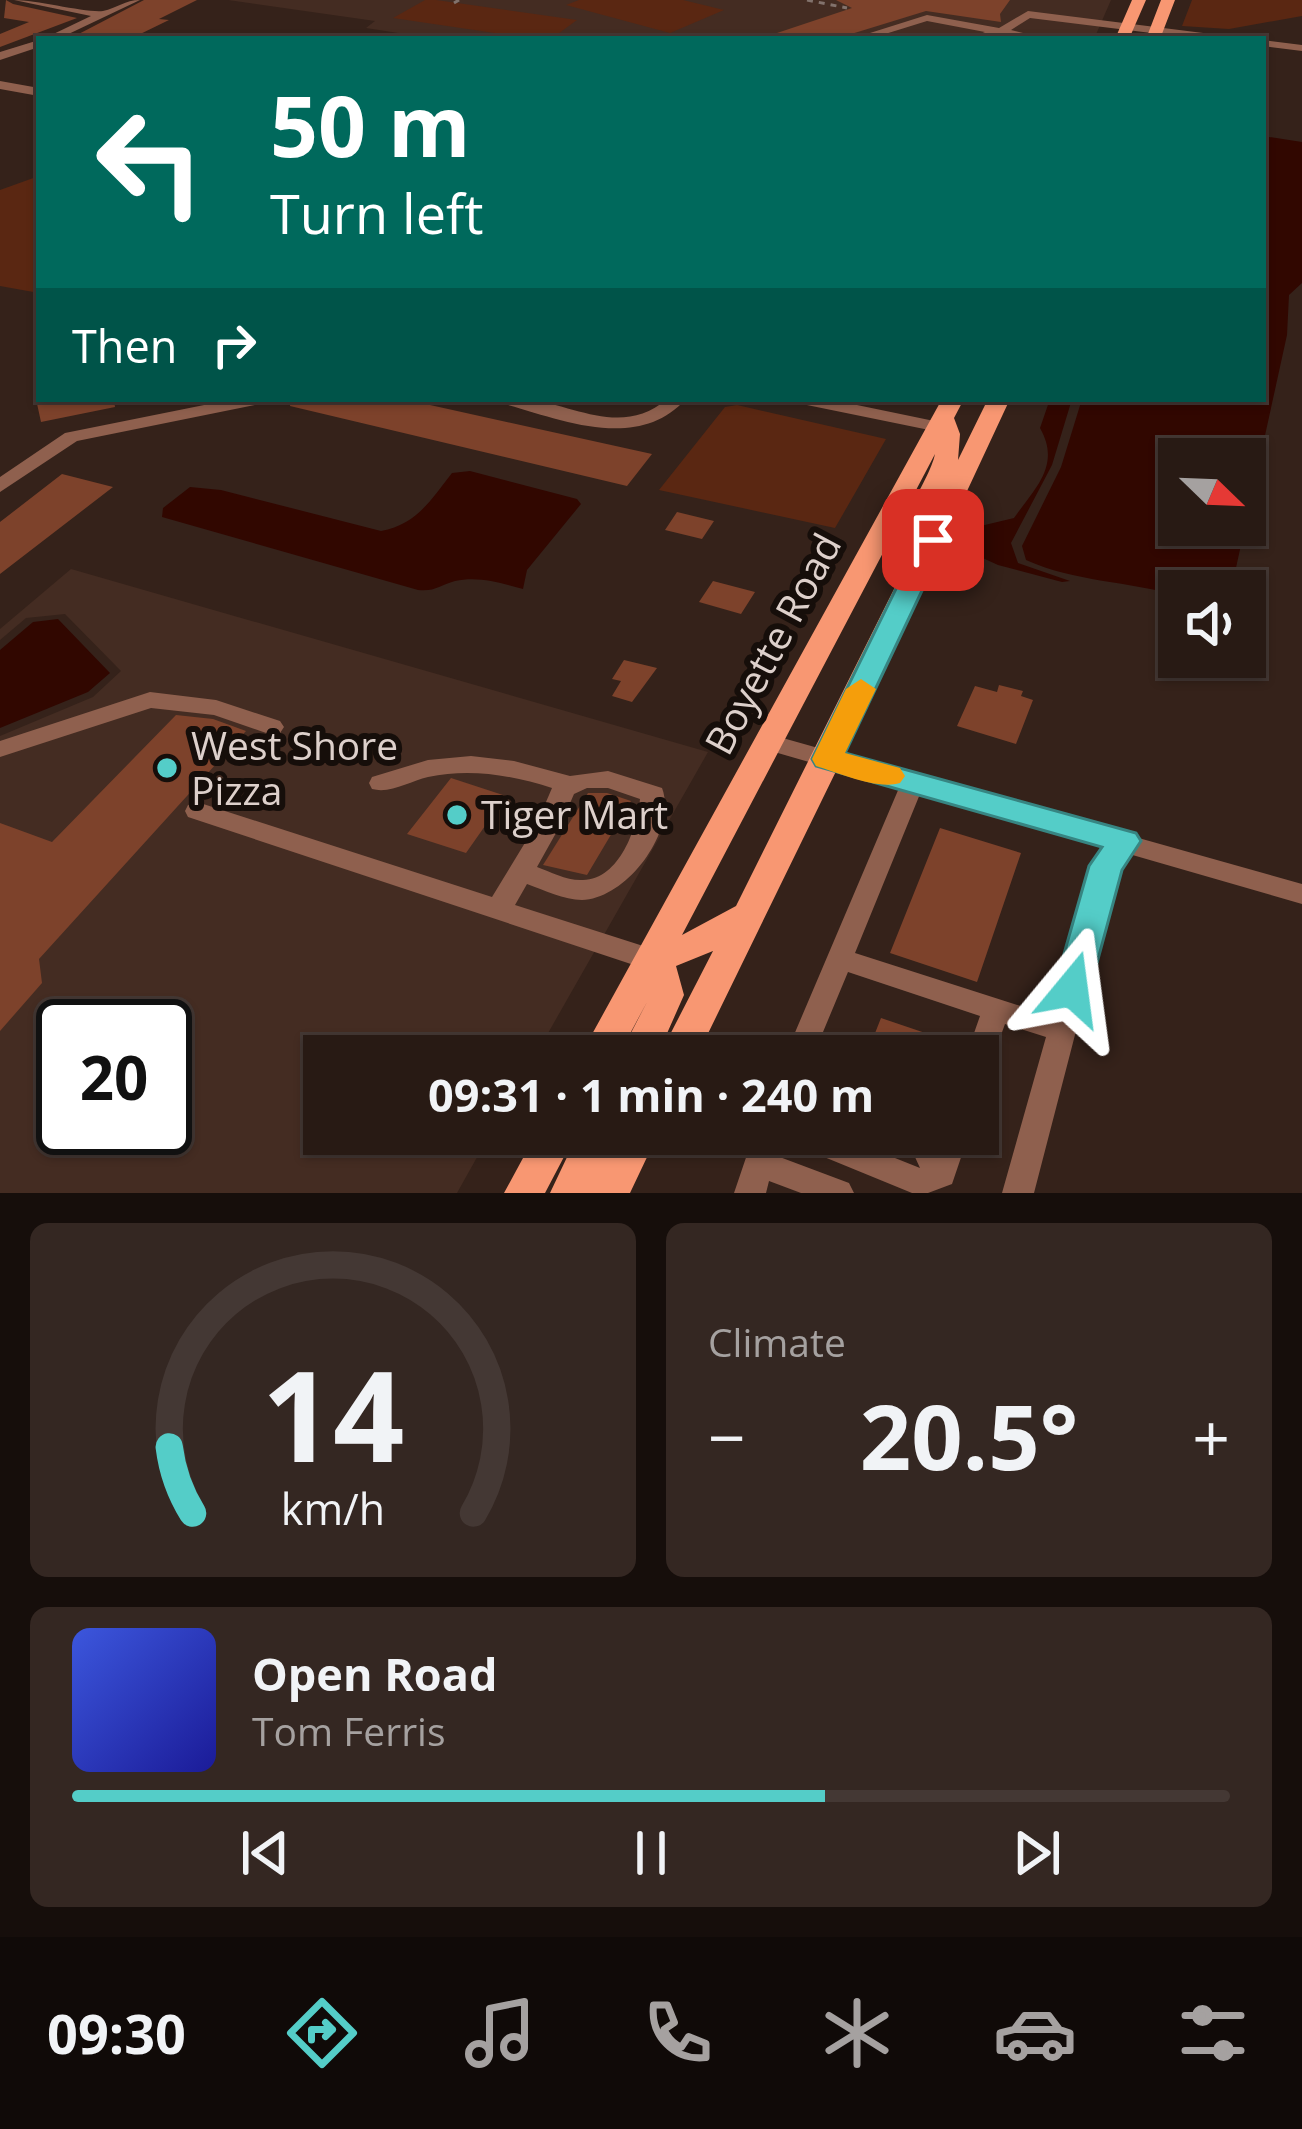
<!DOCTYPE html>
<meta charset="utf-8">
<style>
:root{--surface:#281a14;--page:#342722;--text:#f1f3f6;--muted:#a5a1a0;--line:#443834;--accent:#54cdc8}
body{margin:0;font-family:"Open Sans",sans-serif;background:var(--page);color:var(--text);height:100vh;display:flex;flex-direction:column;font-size:45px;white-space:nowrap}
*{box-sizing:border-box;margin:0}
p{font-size:39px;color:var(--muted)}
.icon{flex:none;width:66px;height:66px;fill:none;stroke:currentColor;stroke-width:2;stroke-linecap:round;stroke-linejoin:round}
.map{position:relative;height:1193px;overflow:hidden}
.details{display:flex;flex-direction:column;gap:30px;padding:30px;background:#160e0b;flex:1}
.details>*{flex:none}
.hud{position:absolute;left:36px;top:36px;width:1230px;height:366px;border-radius:0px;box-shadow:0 3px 9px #0004,0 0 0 3px var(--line);background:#00695c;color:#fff;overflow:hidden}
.needle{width:78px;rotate:113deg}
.tools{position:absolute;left:1158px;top:438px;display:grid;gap:24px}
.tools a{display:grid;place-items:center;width:108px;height:108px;border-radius:0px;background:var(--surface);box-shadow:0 3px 9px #0004,0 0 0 3px var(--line);font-size:60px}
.speed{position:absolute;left:36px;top:999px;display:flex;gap:24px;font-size:60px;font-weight:700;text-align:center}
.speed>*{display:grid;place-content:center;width:156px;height:156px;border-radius:50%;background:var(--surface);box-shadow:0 3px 9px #0004,0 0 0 3px var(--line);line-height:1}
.speed .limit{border:6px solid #111;border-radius:18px;background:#fff;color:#111}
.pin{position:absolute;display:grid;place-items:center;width:102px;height:102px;color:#fff;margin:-51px;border-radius:24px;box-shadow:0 6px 18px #0006}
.me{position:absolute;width:132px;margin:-66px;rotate:16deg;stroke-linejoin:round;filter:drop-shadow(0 0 9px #0008)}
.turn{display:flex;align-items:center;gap:42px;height:252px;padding:0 36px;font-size:54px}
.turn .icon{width:156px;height:156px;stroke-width:2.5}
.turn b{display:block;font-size:84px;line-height:102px}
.then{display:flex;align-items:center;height:114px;padding:0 36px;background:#0003;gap:24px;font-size:45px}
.big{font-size:90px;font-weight:700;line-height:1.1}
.details .card{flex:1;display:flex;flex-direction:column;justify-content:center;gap:18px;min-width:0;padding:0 42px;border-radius:18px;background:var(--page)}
.details .dial{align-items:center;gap:0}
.dial svg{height:312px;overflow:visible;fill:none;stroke:var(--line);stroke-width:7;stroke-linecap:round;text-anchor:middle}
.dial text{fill:var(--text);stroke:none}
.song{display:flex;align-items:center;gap:36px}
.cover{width:144px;height:144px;border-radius:18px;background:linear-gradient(135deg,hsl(230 70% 55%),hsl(240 70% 35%))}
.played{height:12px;border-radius:6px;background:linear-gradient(90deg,var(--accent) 65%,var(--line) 65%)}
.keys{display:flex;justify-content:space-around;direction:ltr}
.heat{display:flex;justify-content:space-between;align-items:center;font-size:66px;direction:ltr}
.details .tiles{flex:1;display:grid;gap:30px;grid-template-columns:1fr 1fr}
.card:last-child{grid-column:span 2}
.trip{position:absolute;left:303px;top:1035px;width:696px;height:120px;border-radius:0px;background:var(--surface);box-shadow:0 3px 9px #0004,0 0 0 3px var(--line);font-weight:700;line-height:120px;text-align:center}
.tabs{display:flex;height:192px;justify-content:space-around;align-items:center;background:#100a08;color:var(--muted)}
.tabs .icon{width:84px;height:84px}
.tabs .selected{color:var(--accent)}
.tabs b{font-size:54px;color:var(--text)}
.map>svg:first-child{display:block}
.built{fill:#442c22;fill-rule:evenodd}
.green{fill:#5a2712}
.water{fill:#310700;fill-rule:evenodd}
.building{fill:#7d422b}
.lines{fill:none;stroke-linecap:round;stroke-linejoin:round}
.path{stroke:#82726c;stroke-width:3;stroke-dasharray:6 6;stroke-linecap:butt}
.minor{fill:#8f604e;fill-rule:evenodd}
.major{fill:#f89772;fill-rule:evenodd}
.route{fill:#54cdc8;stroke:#378582;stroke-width:3}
.slow{fill:#f59e0b}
.poi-dot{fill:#54cdc8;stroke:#160e0a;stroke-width:4.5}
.labels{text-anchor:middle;stroke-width:12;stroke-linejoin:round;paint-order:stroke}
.street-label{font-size:39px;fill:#ddd0cb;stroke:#160e0a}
.poi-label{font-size:39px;fill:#ddd0cb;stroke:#160e0a;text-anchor:start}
</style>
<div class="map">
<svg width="1302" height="1193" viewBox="0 0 1302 1193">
<rect width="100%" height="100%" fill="#35221a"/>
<path class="built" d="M228,0H1111L1094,39H437L366,28L375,21Z
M71,569L708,752L535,1056H324V1134H490L457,1193H0V736L93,697L121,671L65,614L26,618L0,640V629ZM63,1026H165V1128H63Z"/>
<path class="green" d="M425,0H436L577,20L551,39H535L393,18Z
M579,0H683L724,10L670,33L566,5Z
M1192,0H1302V16L1229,29L1182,26Z
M39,176V293L0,286V190Z
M737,405L886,439L835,528L659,490L725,407Z"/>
<path class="water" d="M1263,136L1302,142V283L1289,295L1287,335L1232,586L1228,591H1179V596C1129,581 1074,582 1026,560L1022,546L1061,467L1082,399H1263ZM1179,459H1245V525H1179Z
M1050,399H1072L1052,465L1011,543L1018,563L1070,581L1062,582L998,565L965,550L962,543L968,529L1014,518C1036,487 1061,465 1040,428Z
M470,471L577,499L581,504L527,570L523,589C500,583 479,576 455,581C440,585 435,592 418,590L162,517L163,508L190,487L221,490L381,531C417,524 430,501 452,473Z
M58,619L110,673L88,692L0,728V650L33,622Z"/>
<path class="building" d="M6,0L13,4L77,18L0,47V34L29,22L4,18Z
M144,0H197L159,19L169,20L130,39L71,38Z
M836,0H1010L1000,14L1001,22L926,11L835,39H775L774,34L852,8Z
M36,399H114L115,407L41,422Z
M291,399H403L652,454L627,486L290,406Z
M62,474L113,487L0,574V522Z
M677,512L714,521L702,539L665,530Z
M713,581L755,592L741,614L699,602Z
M624,660L657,668L632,702L612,696L621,681L612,679Z
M999,685L1023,691L1021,696L1033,700L1016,744L957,726L975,686L997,692Z
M176,715L213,719L246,731L39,959L42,983L0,1031V823L52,842Z
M451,778L506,796L466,853L407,834Z
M588,793H607L631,801L587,875L543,865Z
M940,828L1021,853L977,982L890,953Z
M881,1018L940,1038L934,1056H866Z"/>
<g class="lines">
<path class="path" d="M807,0L847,8
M454,3L459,0"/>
<path class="minor" d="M14,0C37,0 86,13 103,11C117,8 125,0 140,0L58,39H43L91,16Z
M1028,11L1227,36L1233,39H1200L1030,18L1011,30L1047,39L1000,35L968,39L985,32L927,21L869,39H851L927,15L999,28Z
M39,40V47L0,60V52Z
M1263,40L1302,45V51L1263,46Z
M0,81L39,88V96L0,89Z
M234,399H269L260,404L77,441L0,492V477L65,433Z
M498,399C508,399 518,398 528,399C576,406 623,437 667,399H686C637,453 560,419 501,403Z
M793,399H828L939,422L948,427L939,432L802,404Z
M150,692L216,700L280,721L284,727L280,733L272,735L214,715L151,708L0,757V741Z
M772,735L1302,884V904L1129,854L1118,869L1034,1193H1002L1046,1037L1005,1024L988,1071L978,1074V1056H966L980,1016L848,972L813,1056H785L899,788L764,749L760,743L764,737ZM920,794L1106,847L1093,866L1052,1016L855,953Z
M471,756L514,761L570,776L608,771L662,788C678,830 627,899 582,900C564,900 544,890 527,884L515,905L662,952L666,960L662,968L652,971L188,817L185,811L188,805L197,802L492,897L537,823L552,788C511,775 470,768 428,777C410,781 391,794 372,789L369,783L372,777L428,760ZM587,788H608L640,799C637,828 620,879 583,880C567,881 551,872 537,867L561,824L574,794Z
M754,1134H784L777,1156L849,1183L854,1193H801L769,1181L766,1193H734Z
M786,1134H835L920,1168L910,1146L914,1134H969L952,1184L928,1193H912L790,1143Z"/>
<path class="major" d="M1132,0H1146L1129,39H1115Z
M1161,0H1175L1160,39H1146Z
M942,399H964L954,418L960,434L958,460L988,399H1010L842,759L697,1056H659L713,951L676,966L684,995L657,1056H619L647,1002L618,1056H580ZM935,454C930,480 888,538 892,557C892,559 901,574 901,575L736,906L682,935Z
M536,1134H576L545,1193H504Z
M578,1134H617L606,1158L619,1134H658L630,1193H550Z"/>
</g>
<path class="route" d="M933,532L946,540L845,753L1136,833L1141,841L1122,870L1090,989L1084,999L1072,1004L1059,999L1054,989L1089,866L1102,847L816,766L812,759L920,540Z"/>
<path class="slow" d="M861,679L876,689L845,753L900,768L905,776L900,783C876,790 840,773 816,766L812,759L846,689Z"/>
<g class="poi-dot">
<circle cx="167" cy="768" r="12"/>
<circle cx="457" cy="815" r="12"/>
</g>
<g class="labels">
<g class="street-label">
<text transform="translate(773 644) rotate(-62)" y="14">Boyette Road</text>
</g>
<g class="poi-label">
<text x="191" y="760">West Shore<tspan x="191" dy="45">Pizza</tspan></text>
<text x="481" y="829">Tiger Mart</text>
</g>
</g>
</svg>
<div class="tools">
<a><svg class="needle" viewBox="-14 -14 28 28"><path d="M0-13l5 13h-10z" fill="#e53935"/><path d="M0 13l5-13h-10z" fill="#a5a1a0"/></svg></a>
<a><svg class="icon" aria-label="sound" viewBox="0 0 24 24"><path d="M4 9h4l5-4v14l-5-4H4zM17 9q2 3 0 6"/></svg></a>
</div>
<div class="speed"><div class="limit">20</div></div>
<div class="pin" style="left:933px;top:540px;background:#d93025"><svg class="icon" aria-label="arrive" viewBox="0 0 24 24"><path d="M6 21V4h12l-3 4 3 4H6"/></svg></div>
<svg class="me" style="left:1072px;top:989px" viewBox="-20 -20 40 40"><path d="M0-17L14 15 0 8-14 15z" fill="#54cdc8" stroke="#fff" stroke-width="4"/></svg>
<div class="trip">09:31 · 1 min · 240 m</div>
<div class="hud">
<div class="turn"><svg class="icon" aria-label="left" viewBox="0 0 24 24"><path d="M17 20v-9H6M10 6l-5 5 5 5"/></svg><div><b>50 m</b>Turn left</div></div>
<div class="then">Then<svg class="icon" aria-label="right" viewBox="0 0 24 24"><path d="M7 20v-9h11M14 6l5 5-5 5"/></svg></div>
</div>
</div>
<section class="details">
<div class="tiles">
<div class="card dial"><svg viewBox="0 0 100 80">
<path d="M14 69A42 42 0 1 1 86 69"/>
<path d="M14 69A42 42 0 0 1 8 52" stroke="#54cdc8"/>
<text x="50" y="56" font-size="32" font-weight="700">14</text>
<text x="50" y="72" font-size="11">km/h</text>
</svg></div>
<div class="card"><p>Climate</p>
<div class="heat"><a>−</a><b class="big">20.5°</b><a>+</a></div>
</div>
<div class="card">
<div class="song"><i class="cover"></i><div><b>Open Road</b><p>Tom Ferris</p></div></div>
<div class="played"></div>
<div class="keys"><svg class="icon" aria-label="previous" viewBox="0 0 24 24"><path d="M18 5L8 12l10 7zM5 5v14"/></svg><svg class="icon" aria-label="pause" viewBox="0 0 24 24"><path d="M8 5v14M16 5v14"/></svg><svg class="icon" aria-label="next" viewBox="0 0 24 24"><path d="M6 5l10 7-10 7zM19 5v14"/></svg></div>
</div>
</div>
</section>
<nav class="tabs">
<b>09:30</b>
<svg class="icon selected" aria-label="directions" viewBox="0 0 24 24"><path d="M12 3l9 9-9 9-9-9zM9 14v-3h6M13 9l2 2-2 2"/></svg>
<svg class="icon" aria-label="music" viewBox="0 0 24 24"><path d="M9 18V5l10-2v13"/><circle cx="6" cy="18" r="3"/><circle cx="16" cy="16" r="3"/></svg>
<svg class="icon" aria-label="phone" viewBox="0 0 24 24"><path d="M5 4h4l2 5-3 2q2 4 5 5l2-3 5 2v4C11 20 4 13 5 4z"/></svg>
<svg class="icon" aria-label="climate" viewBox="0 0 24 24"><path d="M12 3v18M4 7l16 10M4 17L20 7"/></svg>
<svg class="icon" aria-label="car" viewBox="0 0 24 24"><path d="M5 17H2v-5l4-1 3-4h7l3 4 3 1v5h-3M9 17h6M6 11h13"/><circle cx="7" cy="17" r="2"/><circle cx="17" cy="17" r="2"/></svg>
<svg class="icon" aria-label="filters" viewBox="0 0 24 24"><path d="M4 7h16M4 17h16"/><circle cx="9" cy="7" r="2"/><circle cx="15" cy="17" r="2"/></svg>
</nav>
